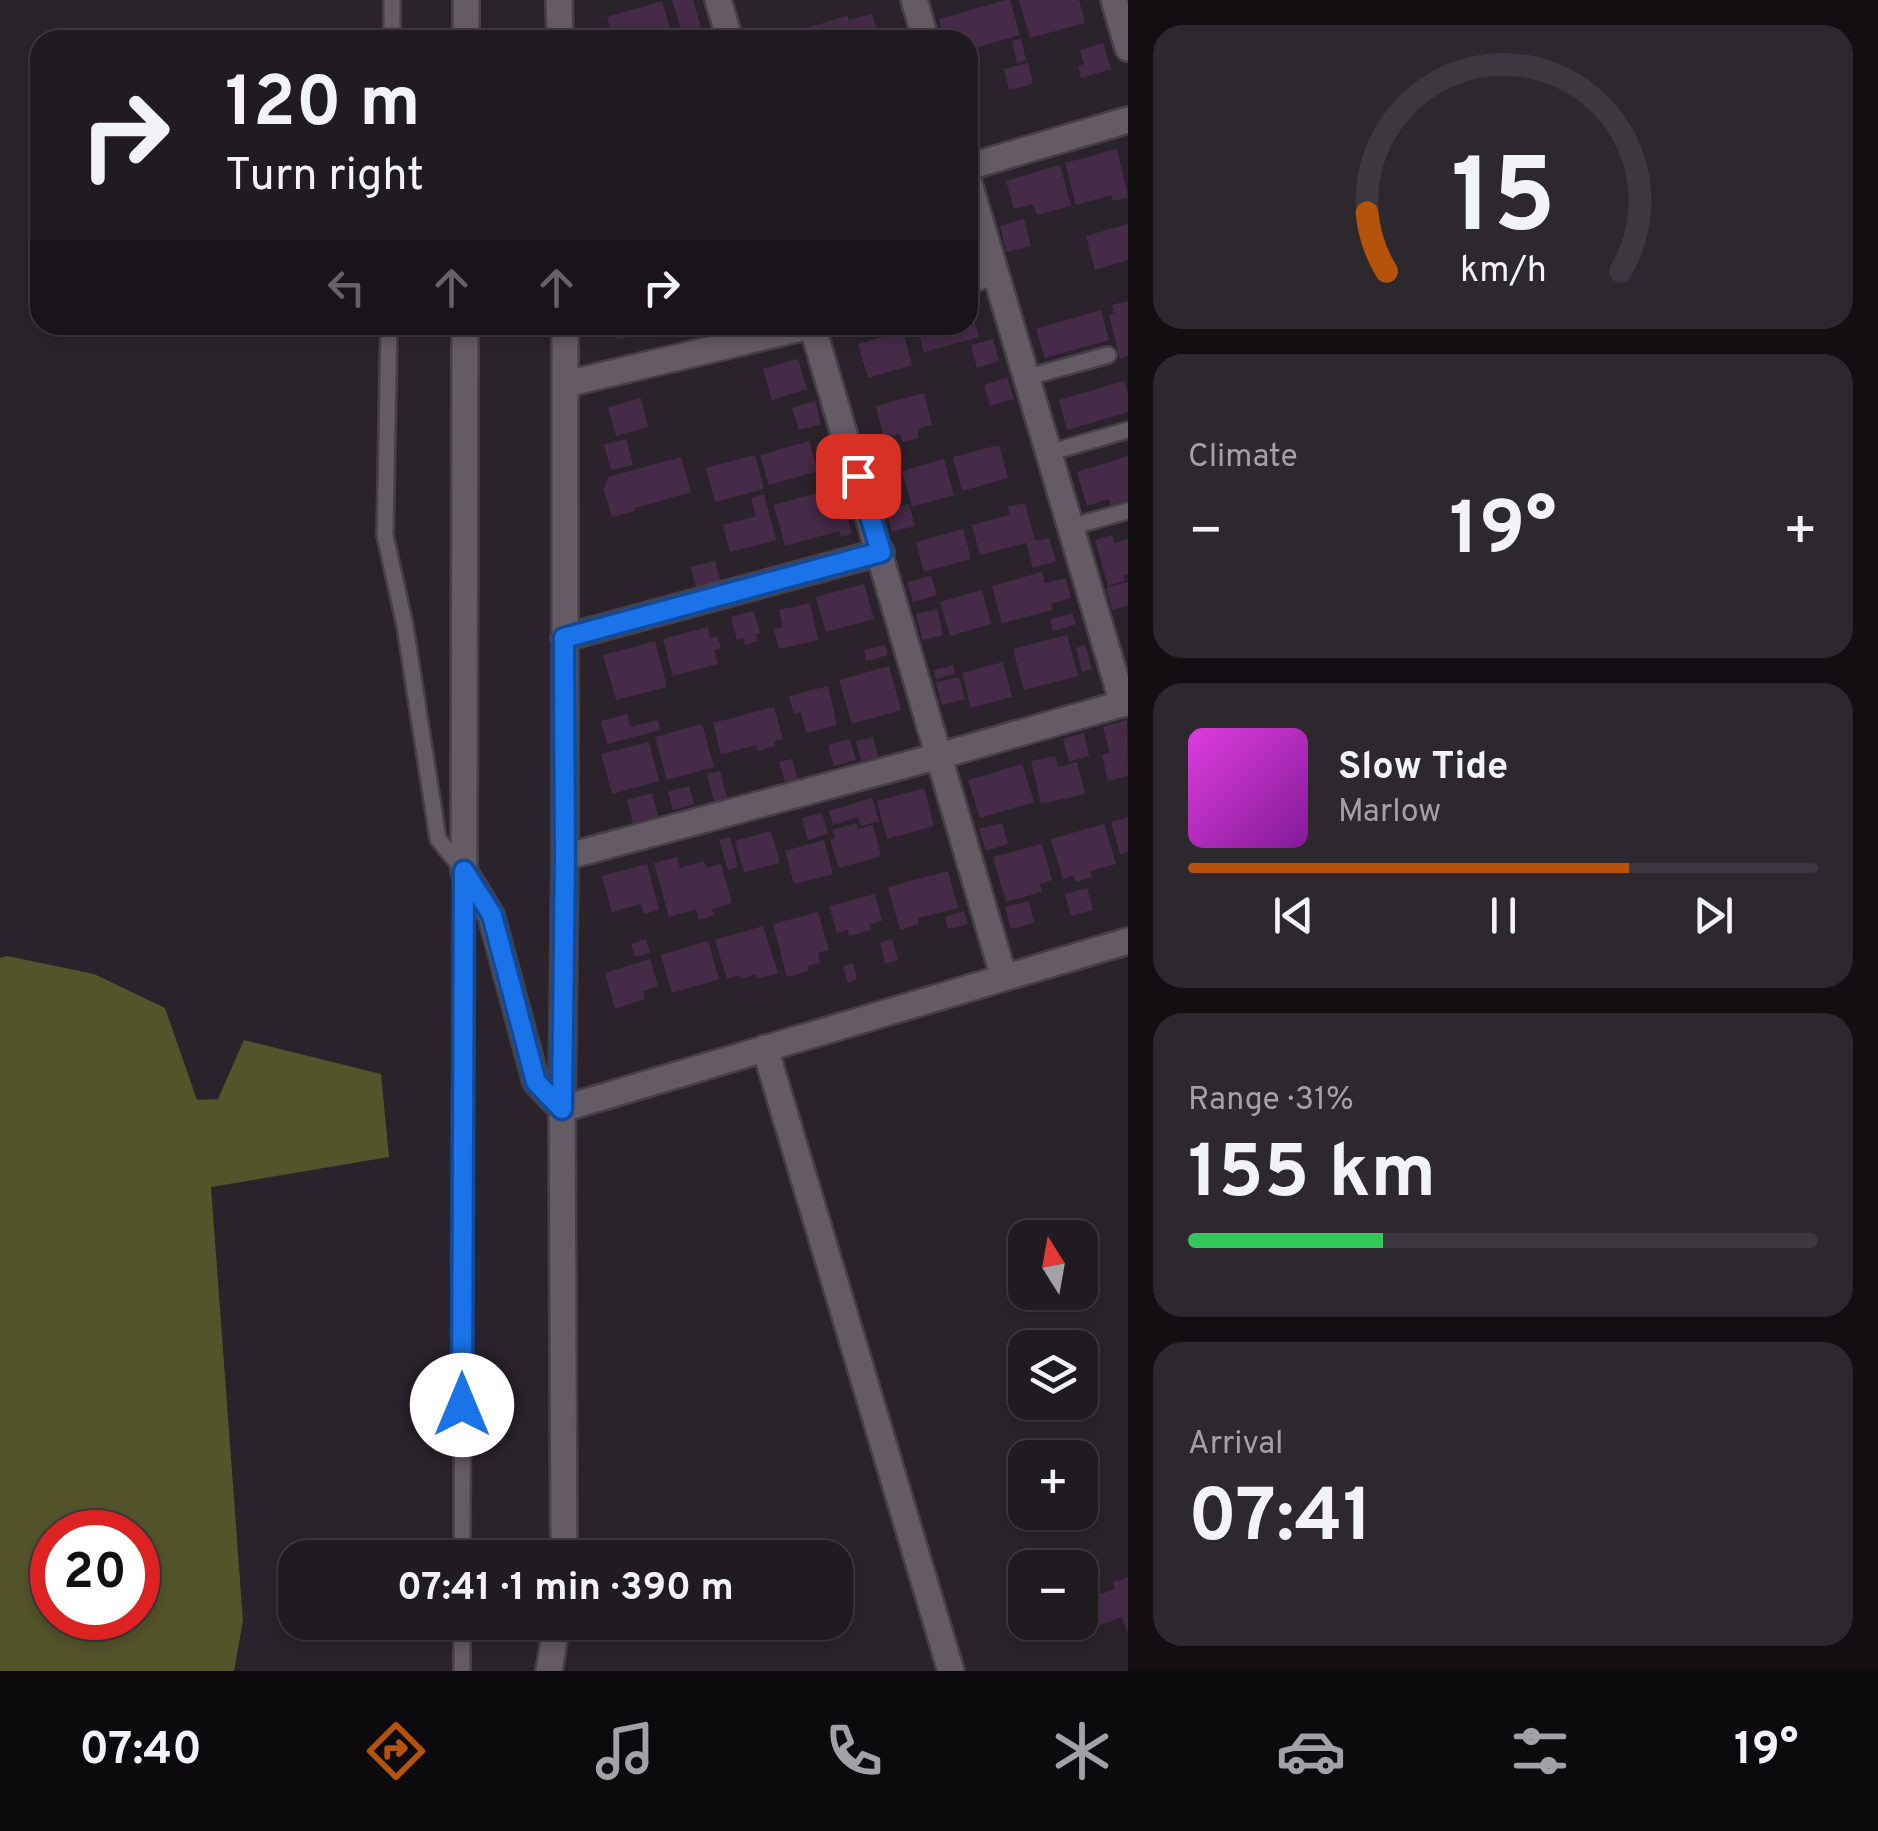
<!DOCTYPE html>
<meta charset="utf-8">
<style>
:root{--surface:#201a21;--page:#2d272e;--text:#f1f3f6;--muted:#a2a1a5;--line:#3d383f;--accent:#b45309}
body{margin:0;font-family:Overpass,sans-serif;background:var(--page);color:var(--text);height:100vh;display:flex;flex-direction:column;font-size:38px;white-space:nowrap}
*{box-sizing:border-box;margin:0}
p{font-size:32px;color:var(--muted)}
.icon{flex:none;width:55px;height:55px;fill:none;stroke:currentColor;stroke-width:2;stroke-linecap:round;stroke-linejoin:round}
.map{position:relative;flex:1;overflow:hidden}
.sheet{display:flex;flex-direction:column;gap:25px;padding:25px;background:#120e12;width:750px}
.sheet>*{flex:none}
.guide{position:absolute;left:30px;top:30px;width:948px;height:305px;border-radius:30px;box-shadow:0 5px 15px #0003,0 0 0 2px var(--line);background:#201a21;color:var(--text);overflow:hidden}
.needle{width:65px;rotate:349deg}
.tools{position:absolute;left:1008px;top:1220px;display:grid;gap:20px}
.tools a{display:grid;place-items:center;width:90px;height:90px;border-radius:20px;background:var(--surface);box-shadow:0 5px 15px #0003,0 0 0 2px var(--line);font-size:50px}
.speed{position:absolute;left:30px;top:1510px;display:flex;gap:20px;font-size:50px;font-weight:700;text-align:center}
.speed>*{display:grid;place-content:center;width:130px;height:130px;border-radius:50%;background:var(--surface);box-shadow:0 5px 15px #0003,0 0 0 2px var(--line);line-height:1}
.speed .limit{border:15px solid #d22;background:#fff;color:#111}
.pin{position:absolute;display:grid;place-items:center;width:85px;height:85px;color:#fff;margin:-42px;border-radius:20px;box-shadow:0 5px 15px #0006}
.me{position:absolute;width:110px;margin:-55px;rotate:0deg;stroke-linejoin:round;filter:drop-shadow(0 0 8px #0008)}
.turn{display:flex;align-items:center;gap:35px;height:210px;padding:0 30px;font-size:45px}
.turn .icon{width:130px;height:130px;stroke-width:2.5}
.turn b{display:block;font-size:70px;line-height:85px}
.lanes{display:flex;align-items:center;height:95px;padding:0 30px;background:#0003;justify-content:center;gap:50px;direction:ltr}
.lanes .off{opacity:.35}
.big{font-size:75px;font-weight:700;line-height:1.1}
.sheet .widget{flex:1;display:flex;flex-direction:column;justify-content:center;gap:15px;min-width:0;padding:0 35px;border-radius:30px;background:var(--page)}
.sheet .dial{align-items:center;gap:0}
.dial svg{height:260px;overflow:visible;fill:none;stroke:var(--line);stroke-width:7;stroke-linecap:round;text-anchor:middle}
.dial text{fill:var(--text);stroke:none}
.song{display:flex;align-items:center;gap:30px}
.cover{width:120px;height:120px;border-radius:15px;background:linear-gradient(135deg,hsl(300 70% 55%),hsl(290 70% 35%))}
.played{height:10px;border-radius:5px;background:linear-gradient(90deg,var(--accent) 70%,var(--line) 70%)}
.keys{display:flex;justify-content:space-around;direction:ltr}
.heat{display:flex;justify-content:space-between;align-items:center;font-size:55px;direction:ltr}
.charge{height:15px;border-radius:8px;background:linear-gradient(90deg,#34c759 31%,var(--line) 0)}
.trip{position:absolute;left:278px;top:1540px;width:575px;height:100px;border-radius:30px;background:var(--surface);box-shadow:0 5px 15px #0003,0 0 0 2px var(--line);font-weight:700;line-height:100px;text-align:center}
.tabs{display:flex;height:160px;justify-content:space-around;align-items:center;background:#0d0a0d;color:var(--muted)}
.tabs .icon{width:70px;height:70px}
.tabs .current{color:var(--accent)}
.tabs b{font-size:45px;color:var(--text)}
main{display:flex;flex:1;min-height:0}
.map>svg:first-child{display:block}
.forest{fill:#53542a;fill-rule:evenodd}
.building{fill:#462b48}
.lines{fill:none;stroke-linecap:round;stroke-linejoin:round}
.service-casing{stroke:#463f46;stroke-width:20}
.minor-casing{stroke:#463f46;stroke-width:30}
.tertiary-casing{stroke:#463f46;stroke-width:30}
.service{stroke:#645b65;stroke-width:15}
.minor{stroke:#645b65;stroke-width:25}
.tertiary{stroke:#645b65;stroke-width:25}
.route-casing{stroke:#114b97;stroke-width:25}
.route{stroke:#1a73e8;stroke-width:18}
</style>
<main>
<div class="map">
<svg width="1128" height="1671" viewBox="0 0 1128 1671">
<rect width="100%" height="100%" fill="#2b232c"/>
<path class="forest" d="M7,956L94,974L165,1008L197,1100L218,1099L244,1040L381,1074L389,1157L211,1187L243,1621L234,1671H0V958ZM52,1532H138V1618H52Z"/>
<path class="building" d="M672,0H693L703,34L684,39Z
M1006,0H1010L1020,35L968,50V40H945L939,19Z
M1019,0H1079L1085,23L1030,38Z
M662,1L673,40H621L619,32L612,34L607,17Z
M872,14L880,40H795L793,32L847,16L849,20Z
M1021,39L1026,60L1017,63L1012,41Z
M1103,43L1111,69L1081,78L1078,66L1084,64L1080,50Z
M1028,63L1033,84L1009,90L1004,69Z
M1117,149L1128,197L1113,201L1111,195L1076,205L1065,163Z
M1060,165L1071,206L1037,215L1033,204L1014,209L1006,181Z
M1024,219L1031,246L1006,252L1000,226Z
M1128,224V260L1095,270L1086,236Z
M968,300L979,337L924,352L917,325H968Z
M1128,301V356L1120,359L1109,315L1114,313L1112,305Z
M1101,310L1109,340L1045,358L1036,329Z
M612,325H637L640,334L617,340Z
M640,325H694L695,328L662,338L660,330L643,335Z
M903,331L912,365L868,378L858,344Z
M993,339L999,361L977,368L971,345Z
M798,359L807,389L772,400L763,369Z
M1007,378L1014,399L990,406L984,385Z
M1124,381L1128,394V412L1067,430L1059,400Z
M924,393L932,425L917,429L919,438L902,442L900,434L884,438L876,406Z
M641,398L648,427L616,436L608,407Z
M815,401L821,424L799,430L792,408Z
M626,439L633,465L611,470L604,444Z
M894,440L900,461L875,468L869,447Z
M809,441L816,465L838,459L844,481L822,487L818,471L769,485L760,455Z
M999,445L1008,478L962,491L953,457Z
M755,455L764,489L715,502L706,468Z
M1128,456V500L1111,505L1109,499L1087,506L1077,472Z
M681,457L691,492L635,508V511L612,517L604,490L608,477Z
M944,459L954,495L912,507L902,471Z
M838,487L852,534L841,537L839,531L785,546L774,505Z
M764,494L776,540L730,552L723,525L756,516L751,498Z
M1025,503L1035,541L1049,538L1056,561L1033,568L1026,543L980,555L972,525L1010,515L1008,507Z
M909,504L915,526L892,532L886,510Z
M963,529L971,559L924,572L916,542Z
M1112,535L1114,543L1128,539V574L1123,575L1125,581L1108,586L1095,540Z
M715,561L721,584L697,590L690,567Z
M1042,572L1045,583L1066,578L1071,598L1051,604L1053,610L1002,623L992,586Z
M931,576L937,595L913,602L907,582Z
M1128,582V605L1112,610L1106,588Z
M864,584L874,619L826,632L816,597Z
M982,590L991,624L950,636L940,602Z
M810,603L818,640L779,649L774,629L783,627L779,610Z
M937,609L943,635L923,640L916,614Z
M754,611L760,633L756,634L758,641L745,645L744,638L737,640L731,617Z
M1072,613L1076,624L1053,631L1050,619Z
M708,627L710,638L717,636L721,648L714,650L718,664L673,676L663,639Z
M1067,635L1078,676L1024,690L1013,649Z
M655,641L667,687L616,700L603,655Z
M885,645L888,655L866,661L864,650Z
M1085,645L1092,669L1082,672L1076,648Z
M1003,662L1012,697L971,708L962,673Z
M953,665L955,674L936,679L934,670Z
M889,666L901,710L852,724L839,680Z
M959,677L965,699L942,705L936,683Z
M828,686L837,725L806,733L801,712L794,714L789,696Z
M774,707L783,739L773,741L775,746L758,751L756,745L721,755L713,723Z
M627,714L630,727L658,720L660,730L607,744L601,721Z
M1127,720L1128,776L1108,781L1102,755L1110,753L1103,727Z
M702,724L714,767L667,780L655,737Z
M1084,733L1089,756L1069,762L1063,739Z
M873,737L878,757L861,761L856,741Z
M850,739L856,760L834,766L828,745Z
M649,742L659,781L612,794L601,754Z
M1055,756L1058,767L1077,762L1085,794L1041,804L1031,761Z
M792,759L798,782L786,785L779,762Z
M1022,764L1034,802L980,818L968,780Z
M720,771L728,801L715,804L707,774Z
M689,786L694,804L673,810L668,792Z
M924,788L934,826L887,839L877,801Z
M652,793L658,816L633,823L627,800Z
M872,798L879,821L861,826L858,817L833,825L829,811Z
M822,813L828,834L808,840L802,818Z
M1128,817V852L1120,854L1111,822Z
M856,823L858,829L873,825L881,856L839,868L830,840L835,838L833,830Z
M1002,823L1008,844L986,851L979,829Z
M1104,824L1116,864L1090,871L1092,877L1076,882L1074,876L1063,879L1051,839Z
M771,831L780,863L744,872L735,841Z
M730,837L738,867L728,870L719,840Z
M824,840L833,874L794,884L785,851Z
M1042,844L1052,880L1040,884L1042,892L1006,902L993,857Z
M677,857L680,868L704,861L706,868L721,864L732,903L712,909L714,915L699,920L696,909L669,917L654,863Z
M647,864L659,910L644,914L641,904L612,912L602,876Z
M948,871L958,908L918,918L919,924L900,930L888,887Z
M1087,888L1093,910L1071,916L1065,894Z
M875,894L882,921L869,924L871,930L849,936L848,930L837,933L829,906Z
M1029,901L1034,923L1011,929L1005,907Z
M964,911L968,924L948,929L945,917Z
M818,912L829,950L818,953L820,963L807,966L809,971L787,977L773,924Z
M763,926L778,973L757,979L756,974L741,979L740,975L727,979L715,940Z
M646,939L650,953L635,957L631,944Z
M892,939L898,960L885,964L880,942Z
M708,941L719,979L672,993L661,955Z
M650,959L658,986L643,991L645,999L615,1009L605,973Z
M853,963L857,980L848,983L843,966Z
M1128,1577V1633L1122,1617L1092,1628L1083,1600L1115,1589L1113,1582Z"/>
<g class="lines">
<g class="service-casing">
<path id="service" d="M392,40V0
M389,325L385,535L405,626L438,839L464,871L462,1558
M1025,378L1108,355
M1048,453L1128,430
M1070,527L1128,511
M462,1671V1622"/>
</g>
<g class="minor-casing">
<path id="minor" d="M718,0L730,40
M914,0L926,40
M1114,0L1128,48
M466,40V0
M968,167L1128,120
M968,180L1123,704
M968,280L994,272
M465,325L464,871L491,915L536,1082L562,1109L1128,941
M812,325L1004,978
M566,384L814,325
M564,638L881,552
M565,857L939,756L1128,702
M765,1048L951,1671"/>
</g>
<g class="tertiary-casing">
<path id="tertiary" d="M559,0L560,40
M564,1558L562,1109L565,857V325
M549,1671L557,1622"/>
</g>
<use href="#service" class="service"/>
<use href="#minor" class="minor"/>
<use href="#tertiary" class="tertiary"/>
</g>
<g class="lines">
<g class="route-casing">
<path id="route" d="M462,1405L464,871L492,915L536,1082L562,1109L565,857L564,638L881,552L858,476"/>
</g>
<use href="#route" class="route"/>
</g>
</svg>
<div class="tools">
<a><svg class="needle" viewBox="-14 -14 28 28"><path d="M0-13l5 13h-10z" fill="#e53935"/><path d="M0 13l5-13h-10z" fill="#a2a1a5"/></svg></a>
<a><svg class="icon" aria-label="layers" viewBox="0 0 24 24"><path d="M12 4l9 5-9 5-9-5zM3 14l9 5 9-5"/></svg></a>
<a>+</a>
<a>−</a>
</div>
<div class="speed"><div class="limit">20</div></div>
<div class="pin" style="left:858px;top:476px;background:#d93025"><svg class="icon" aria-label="arrive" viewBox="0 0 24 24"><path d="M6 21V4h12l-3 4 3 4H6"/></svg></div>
<svg class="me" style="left:462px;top:1405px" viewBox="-20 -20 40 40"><circle r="19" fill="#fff"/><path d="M0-13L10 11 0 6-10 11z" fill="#1a73e8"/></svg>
<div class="trip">07:41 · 1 min · 390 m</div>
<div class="guide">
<div class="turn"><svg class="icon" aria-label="right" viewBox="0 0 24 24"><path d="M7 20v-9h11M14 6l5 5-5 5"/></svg><div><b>120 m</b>Turn right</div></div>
<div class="lanes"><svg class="icon off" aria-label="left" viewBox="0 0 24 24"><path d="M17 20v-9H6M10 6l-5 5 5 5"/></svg><svg class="icon off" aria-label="ahead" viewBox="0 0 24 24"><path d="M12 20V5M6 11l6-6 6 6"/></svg><svg class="icon off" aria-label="ahead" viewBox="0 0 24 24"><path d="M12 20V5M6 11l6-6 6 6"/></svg><svg class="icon" aria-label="right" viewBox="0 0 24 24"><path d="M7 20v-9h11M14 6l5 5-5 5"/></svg></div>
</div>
</div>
<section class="sheet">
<div class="widget dial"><svg viewBox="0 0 100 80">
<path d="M14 69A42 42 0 1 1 86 69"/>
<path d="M14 69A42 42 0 0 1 8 51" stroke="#b45309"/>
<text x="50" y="56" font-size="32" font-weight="700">15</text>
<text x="50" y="72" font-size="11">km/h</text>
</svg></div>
<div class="widget"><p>Climate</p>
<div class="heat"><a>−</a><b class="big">19°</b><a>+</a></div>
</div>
<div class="widget">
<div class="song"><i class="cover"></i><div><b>Slow Tide</b><p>Marlow</p></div></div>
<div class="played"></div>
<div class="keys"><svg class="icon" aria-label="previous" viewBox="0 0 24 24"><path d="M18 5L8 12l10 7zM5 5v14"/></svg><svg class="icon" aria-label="pause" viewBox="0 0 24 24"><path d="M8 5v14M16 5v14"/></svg><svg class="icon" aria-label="next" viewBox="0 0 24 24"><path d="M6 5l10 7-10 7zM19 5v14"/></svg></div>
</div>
<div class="widget"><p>Range · 31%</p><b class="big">155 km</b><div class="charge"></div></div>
<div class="widget"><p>Arrival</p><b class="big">07:41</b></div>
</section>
</main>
<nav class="tabs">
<b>07:40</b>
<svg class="icon current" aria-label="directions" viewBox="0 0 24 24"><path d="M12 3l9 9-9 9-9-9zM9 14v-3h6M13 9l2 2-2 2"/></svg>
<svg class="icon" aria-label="music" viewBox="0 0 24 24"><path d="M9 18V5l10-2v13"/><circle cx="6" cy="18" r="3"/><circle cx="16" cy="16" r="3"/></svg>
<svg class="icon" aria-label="phone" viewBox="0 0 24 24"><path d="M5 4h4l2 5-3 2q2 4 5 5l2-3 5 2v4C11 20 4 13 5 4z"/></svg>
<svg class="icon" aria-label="climate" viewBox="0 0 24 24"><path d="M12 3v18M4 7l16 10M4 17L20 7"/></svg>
<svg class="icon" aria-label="car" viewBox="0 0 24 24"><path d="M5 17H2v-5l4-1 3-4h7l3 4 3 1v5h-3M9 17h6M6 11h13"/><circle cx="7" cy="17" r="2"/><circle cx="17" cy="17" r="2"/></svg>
<svg class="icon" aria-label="filters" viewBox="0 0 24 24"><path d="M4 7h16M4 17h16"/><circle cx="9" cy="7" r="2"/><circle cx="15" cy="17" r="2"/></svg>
<b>19°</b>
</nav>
